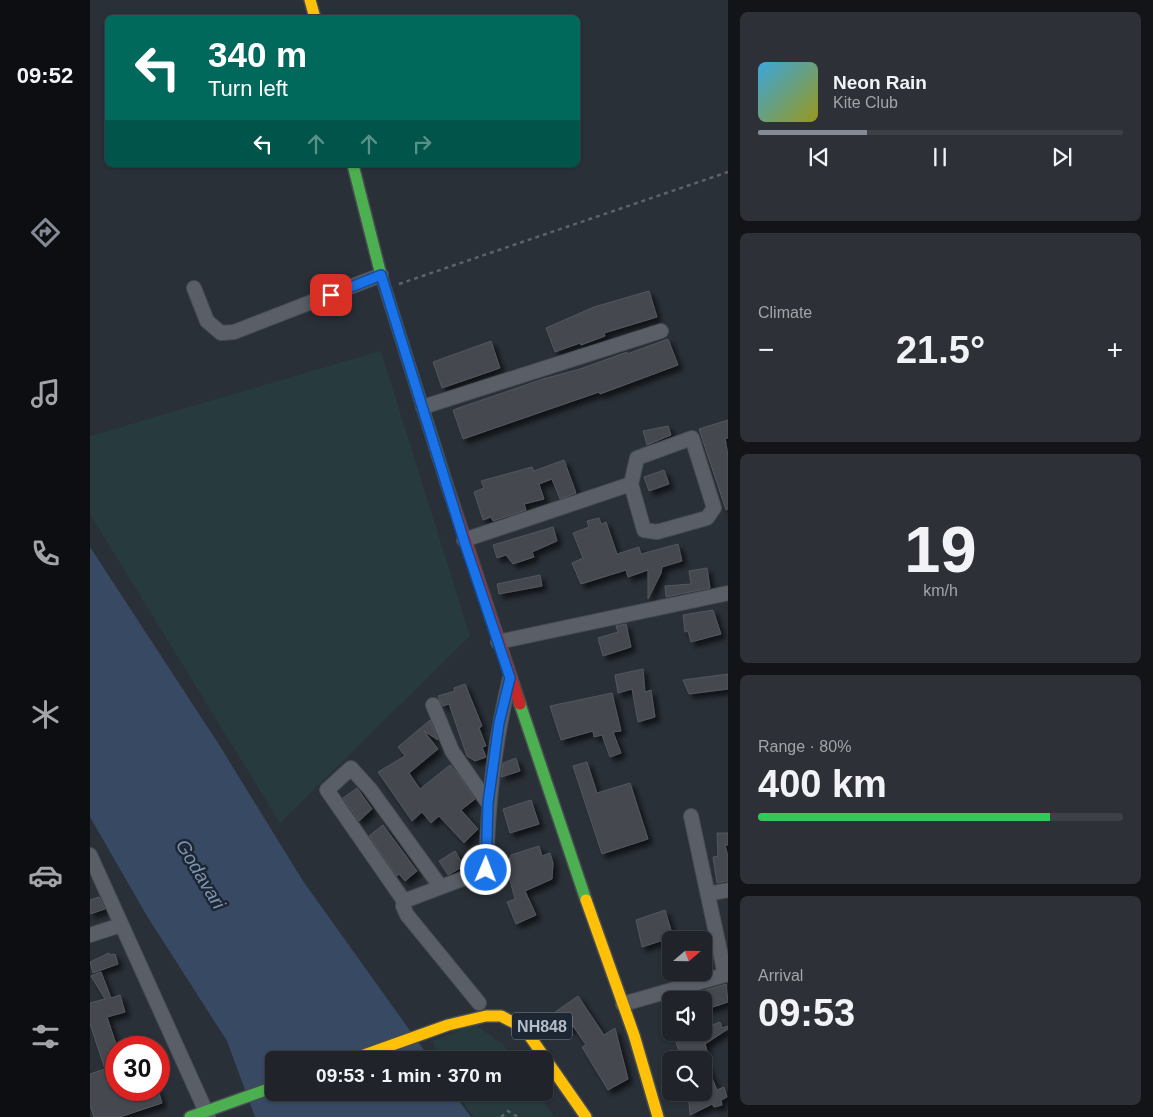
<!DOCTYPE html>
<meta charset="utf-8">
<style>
:root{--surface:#20242a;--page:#2d3036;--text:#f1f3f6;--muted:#a2a4a8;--line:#3d4147;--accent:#848b96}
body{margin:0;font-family:Arial,sans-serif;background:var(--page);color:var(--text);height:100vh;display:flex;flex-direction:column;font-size:19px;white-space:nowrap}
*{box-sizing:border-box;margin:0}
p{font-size:16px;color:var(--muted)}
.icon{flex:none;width:28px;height:28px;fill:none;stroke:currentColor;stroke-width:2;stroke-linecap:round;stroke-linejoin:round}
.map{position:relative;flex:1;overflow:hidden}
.panel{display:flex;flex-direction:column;gap:12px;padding:12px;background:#121417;width:425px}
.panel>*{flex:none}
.banner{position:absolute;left:15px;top:15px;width:475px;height:152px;border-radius:8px;box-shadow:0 1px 4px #0004,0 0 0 1px var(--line);background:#00695c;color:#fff;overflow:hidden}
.needle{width:32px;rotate:70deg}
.tools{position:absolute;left:572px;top:931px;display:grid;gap:10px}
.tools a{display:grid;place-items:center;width:50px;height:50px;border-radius:8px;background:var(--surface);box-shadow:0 1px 4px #0004,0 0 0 1px var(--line);font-size:25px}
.speed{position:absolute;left:15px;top:1036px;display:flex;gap:10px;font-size:25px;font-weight:700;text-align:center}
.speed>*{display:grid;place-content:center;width:65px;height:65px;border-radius:50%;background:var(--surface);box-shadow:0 1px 4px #0004,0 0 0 1px var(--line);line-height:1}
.speed .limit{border:8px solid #d22;background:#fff;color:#111}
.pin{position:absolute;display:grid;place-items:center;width:42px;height:42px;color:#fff;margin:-21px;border-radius:10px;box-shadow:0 2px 8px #0006}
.me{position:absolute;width:55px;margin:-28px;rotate:1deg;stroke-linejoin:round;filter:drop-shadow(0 0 4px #0008)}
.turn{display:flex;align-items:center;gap:18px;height:105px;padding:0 20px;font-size:22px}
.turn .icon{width:65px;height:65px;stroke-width:2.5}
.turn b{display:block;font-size:35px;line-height:42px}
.lanes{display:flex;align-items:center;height:48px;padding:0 20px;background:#0003;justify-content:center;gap:25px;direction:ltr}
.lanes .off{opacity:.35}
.big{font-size:38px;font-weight:600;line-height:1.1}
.panel .widget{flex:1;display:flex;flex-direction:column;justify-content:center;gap:8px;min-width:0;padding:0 18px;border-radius:8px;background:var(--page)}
.panel .dial{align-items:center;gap:0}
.dial b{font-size:65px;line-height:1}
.song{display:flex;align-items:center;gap:15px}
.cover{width:60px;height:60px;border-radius:8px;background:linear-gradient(135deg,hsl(200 70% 55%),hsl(60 70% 35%))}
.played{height:5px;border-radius:2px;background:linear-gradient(90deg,var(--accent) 30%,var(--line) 30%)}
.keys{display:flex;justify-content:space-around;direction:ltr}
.heat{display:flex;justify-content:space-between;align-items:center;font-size:28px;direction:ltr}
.charge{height:8px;border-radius:4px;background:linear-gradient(90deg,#34c759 80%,var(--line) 0)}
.trip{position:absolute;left:175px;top:1051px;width:288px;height:50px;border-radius:8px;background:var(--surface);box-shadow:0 1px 4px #0004,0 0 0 1px var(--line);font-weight:600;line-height:50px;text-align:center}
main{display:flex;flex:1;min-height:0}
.menu{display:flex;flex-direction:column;width:90px;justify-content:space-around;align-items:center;background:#0d0e11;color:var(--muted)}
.menu .icon{width:35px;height:35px}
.menu .active{color:var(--accent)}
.menu b{font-size:22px;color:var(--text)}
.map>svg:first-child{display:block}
.green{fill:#273a3e}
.water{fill:#384963}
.building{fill:#444950;stroke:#52575f;filter:url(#shadow)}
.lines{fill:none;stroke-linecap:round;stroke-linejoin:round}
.street-casing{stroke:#484c53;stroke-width:16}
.fast-casing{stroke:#484c53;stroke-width:14}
.slow-casing{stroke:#484c53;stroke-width:14}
.jam-casing{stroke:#484c53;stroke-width:14}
.path{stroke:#5d636a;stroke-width:2.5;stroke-dasharray:4 4;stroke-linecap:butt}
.street{stroke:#5a5e66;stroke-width:14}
.fast{stroke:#4caf50;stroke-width:11}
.slow{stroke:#ffc107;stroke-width:11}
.jam{stroke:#c62828;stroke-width:11}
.route-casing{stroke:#114b97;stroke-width:12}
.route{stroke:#1a73e8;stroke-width:9}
.labels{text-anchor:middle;stroke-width:5;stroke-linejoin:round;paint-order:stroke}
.shield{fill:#1d2633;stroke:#878f9c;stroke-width:1}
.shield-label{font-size:16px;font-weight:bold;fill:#b4bcc9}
.water-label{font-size:19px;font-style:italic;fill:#7c92b1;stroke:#1d2633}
</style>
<main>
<nav class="menu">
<b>09:52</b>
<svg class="icon active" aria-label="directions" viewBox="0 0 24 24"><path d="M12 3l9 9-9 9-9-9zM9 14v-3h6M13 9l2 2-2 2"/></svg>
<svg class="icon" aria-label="music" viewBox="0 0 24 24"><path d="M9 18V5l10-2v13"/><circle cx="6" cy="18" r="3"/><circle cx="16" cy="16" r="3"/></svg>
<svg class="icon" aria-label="phone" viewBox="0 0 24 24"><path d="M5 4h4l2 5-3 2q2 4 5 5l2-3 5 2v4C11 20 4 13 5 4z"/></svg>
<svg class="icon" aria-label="climate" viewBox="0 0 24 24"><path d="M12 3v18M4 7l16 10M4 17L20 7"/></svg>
<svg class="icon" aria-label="car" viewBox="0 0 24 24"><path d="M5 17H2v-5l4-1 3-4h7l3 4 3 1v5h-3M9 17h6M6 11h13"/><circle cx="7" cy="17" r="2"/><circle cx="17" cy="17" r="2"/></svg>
<svg class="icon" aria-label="filters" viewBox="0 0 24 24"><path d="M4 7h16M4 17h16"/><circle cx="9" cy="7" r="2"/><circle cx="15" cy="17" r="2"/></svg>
</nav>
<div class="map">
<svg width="638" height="1117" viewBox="0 0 638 1117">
<defs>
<filter id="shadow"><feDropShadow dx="4.5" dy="4.5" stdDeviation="2.5" flood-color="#0009"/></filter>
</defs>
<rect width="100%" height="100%" fill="#2a3038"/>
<path class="green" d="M291,351L380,636L190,823L0,514V436Z
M385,1025L413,1044L425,1060H350L342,1041Z
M368,1093H448L464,1117H383Z"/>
<path class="water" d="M0,547L128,743L213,881L341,1060H184V1092L363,1093L381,1117H165L137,1041L57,916L0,817Z"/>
<path class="building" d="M559,291L567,317L514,333L515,336L491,345L490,343L465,352L456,328L504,307Z
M578,339L588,365L510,394L509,392L373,439L363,410L453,379L490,369L537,352V354Z
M401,341L410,368L352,388L343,362Z
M638,420V438H635L638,456V509L636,510L609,429Z
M578,426L581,435L557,445L553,431Z
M474,460L486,493L470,499L462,479L449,484L454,499L434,504L436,510L403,521L401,517L393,520L384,492L394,488L391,481L442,467L444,471Z
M574,470L579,484L559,491L554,477Z
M509,518L511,524L516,522L527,554L549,547L551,554L588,544L592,561L572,567L571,573L558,599V570L538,577L536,570L491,584L482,563L493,558L483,533L499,527L497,521Z
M463,527L467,541L442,552L444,557L423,564L416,555L407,558L403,545Z
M617,568L620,588L576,597L575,586L601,584L599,571Z
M450,575L452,586L409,594L407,584Z
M623,610L631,634L601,642L598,631L595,632L593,615Z
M536,624L541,647L513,656L508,638L528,632L526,626Z
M553,669L555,692L561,690L565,717L548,722L542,689L528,693L525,675Z
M638,674V689L599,694L593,680Z
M375,684L392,726L389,728L396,746L392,747L396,757L385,761L377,756L359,704L353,706L348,696L365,691L364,688Z
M522,693L531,731L523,732L531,753L520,757L512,735L504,737L503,731L471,740L460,706Z
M340,720L348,740L334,731L348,749L319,773L330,789L360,765L367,773L385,799L371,810L388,829L374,843L349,816L341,823L332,812L322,821L288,772L315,756L308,747Z
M426,758L430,771L411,777L413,763Z
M497,762L507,793L540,783L558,839L512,854L483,766Z
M267,788L282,809L269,821L253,798Z
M441,800L449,824L420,833L413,809Z
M293,825L327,871L315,881L309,874L307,876L279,836Z
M627,833H638V845H635L638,857V881L627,883L623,857L628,856Z
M449,846L452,856L460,853L463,863L462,879L435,891L446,915L426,924L417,902L425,899L416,865L421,855Z
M365,851L374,866L358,875L349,861Z
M9,897L15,909L0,914V900Z
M575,910L583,937L552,947L546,920Z
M19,953L20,955L25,954L28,964L3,973L0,962Z
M11,972L21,998L30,995L35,1012L17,1017L26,1044V1095L40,1090H68L72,1103L30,1117H4L0,1105V1074L15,1069L0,1024V1003L15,999L1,976Z
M636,984L638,1002L620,1008L614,1009V1000H582Z
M488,996L514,1035L525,1028L538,1079L518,1090L492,1047L496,1045L483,1026L472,1033L461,1015Z
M630,1022L632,1028L638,1026V1029L615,1044L617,1051L592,1060L586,1042L620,1032L617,1027Z
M614,1059L627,1090L634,1087L637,1097L631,1100L632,1105L624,1107L622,1104L600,1115L599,1102L614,1095Z"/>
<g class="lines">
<g class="street-casing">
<path id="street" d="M104,288L117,321L131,333L144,332L291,275
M333,407L571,331
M374,540L541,484L547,458L602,438L624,508L617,518L567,532L554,530L541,484
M408,642L638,593
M343,705L362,751L398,803
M601,816L635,975
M0,855L118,1116
M618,894L638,890
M314,901L237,790L261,768L280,789L350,886
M0,935L31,925
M389,1003L317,915L313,906L314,901L396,870C398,803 404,743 420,678
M533,1004L638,974"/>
</g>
<g class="fast-casing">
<path id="fast" d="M263,165L291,275L356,482
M430,704L496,900
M100,1117L184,1087"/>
</g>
<g class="slow-casing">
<path id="slow" d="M220,0L225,18
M496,900L544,1035L568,1117
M260,1060L358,1025L396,1016H411L434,1028L496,1117"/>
</g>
<g class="jam-casing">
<path id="jam" d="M356,482L430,704"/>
</g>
<path class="path" d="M309,284L638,172
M411,1117L418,1111L428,1117"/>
<use href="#street" class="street"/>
<use href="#fast" class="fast"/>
<use href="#slow" class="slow"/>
<use href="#jam" class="jam"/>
</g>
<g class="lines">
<g class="route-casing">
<path id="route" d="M241,295L291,275L375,544L420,678L409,723L398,803L396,870"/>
</g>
<use href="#route" class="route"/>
</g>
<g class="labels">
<rect class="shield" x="422" y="1012.5" width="60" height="27" rx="4"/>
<g class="shield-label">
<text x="452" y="1032">NH848</text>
</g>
<g class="water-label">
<text transform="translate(111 874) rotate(59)" y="7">Godavari</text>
</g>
</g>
</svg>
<div class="tools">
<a><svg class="needle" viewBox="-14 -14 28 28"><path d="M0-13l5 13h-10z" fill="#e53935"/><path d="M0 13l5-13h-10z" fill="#a2a4a8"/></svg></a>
<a><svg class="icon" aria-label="sound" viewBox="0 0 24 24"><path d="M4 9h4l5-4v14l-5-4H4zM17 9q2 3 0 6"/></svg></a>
<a><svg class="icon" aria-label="search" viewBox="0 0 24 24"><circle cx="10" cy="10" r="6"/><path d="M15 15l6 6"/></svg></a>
</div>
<div class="speed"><div class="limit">30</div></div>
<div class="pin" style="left:241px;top:295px;background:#d93025"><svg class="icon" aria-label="arrive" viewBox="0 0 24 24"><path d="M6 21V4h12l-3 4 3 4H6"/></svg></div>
<svg class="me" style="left:396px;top:870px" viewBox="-20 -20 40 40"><circle r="17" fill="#1a73e8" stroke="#fff" stroke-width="3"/><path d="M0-11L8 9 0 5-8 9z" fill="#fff"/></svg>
<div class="trip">09:53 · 1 min · 370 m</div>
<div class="banner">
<div class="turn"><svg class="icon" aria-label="left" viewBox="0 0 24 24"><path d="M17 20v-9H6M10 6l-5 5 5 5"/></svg><div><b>340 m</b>Turn left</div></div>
<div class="lanes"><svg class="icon" aria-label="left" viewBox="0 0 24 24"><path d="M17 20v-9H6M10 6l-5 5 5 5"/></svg><svg class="icon off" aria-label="ahead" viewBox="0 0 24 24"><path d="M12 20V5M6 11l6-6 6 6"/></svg><svg class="icon off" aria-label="ahead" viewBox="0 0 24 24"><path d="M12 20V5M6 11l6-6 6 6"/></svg><svg class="icon off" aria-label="right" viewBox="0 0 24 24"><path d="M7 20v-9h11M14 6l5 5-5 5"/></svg></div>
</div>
</div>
<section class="panel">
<div class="widget">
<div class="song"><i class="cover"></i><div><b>Neon Rain</b><p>Kite Club</p></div></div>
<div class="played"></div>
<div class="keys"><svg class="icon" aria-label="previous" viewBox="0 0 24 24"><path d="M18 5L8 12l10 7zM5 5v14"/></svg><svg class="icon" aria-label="pause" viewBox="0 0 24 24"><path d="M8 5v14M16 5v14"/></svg><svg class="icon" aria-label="next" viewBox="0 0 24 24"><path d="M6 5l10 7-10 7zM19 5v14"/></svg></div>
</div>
<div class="widget"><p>Climate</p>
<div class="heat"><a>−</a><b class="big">21.5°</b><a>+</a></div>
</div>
<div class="widget dial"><b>19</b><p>km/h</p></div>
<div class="widget"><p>Range · 80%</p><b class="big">400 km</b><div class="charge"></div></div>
<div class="widget"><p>Arrival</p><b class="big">09:53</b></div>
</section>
</main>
